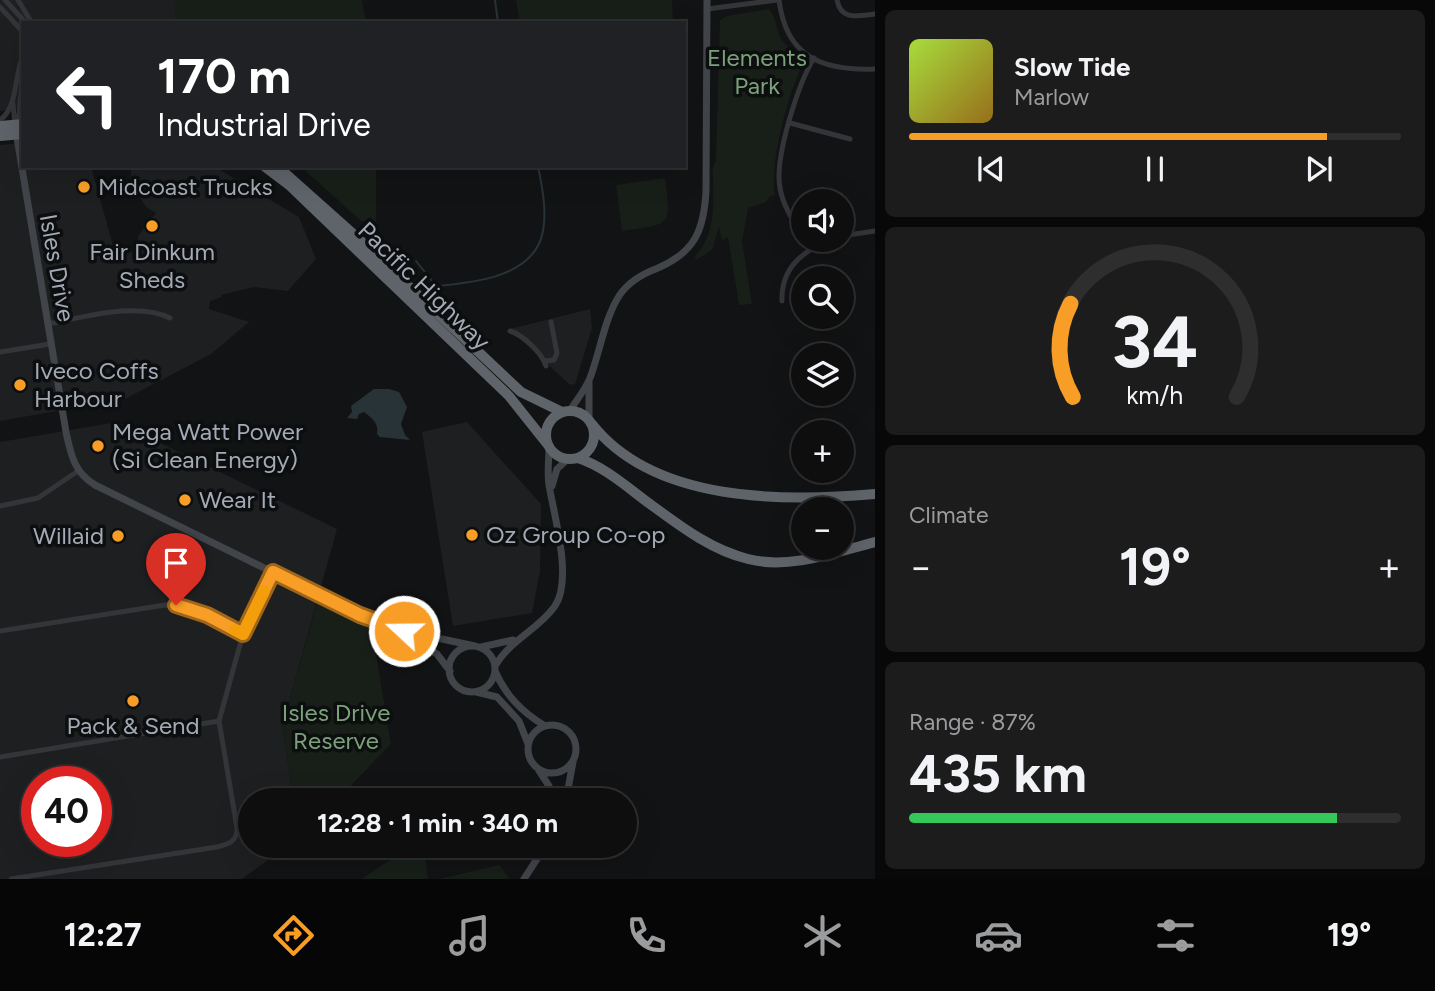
<!DOCTYPE html>
<meta charset="utf-8">
<style>
:root{--surface:#0e0e0f;--page:#1c1c1d;--text:#f1f3f6;--muted:#9b9c9e;--line:#2e2e2f;--accent:#f89e26}
body{margin:0;font-family:Figtree,sans-serif;background:var(--page);color:var(--text);height:100vh;display:flex;flex-direction:column;font-size:26px;white-space:nowrap}
*{box-sizing:border-box;margin:0}
p{font-size:23px;color:var(--muted)}
.icon{flex:none;width:38px;height:38px;fill:none;stroke:currentColor;stroke-width:2;stroke-linecap:round;stroke-linejoin:round}
.map{position:relative;flex:1;overflow:hidden}
.drawer{display:flex;flex-direction:column;gap:10px;padding:10px;background:#080808;width:560px}
.drawer>*{flex:none}
.top-card{position:absolute;left:21px;top:21px;width:665px;height:147px;border-radius:0px;box-shadow:0 7px 28px #0002,0 0 0 2px var(--line);background:#202124;color:#fff;overflow:hidden}
.controls{position:absolute;left:791px;top:189px;display:grid;gap:14px}
.controls a{display:grid;place-items:center;width:63px;height:63px;border-radius:50%;background:var(--surface);box-shadow:0 7px 28px #0002,0 0 0 2px var(--line);font-size:35px}
.speed{position:absolute;left:21px;top:766px;display:flex;gap:14px;font-size:35px;font-weight:700;text-align:center}
.speed>*{display:grid;place-content:center;width:91px;height:91px;border-radius:50%;background:var(--surface);box-shadow:0 7px 28px #0002,0 0 0 2px var(--line);line-height:1}
.speed .limit{border:10px solid #d22;background:#fff;color:#111}
.pin{position:absolute;display:grid;place-items:center;width:60px;height:60px;color:#fff;margin:-72px -30px;border-radius:50% 50% 50% 0;rotate:-45deg;box-shadow:0 0 7px #0007}
.pin .icon{rotate:45deg}
.me{position:absolute;width:77px;margin:-38px;rotate:291deg;stroke-linejoin:round;filter:drop-shadow(0 0 5px #0008)}
.turn{display:flex;align-items:center;gap:24px;height:147px;padding:0 21px;font-size:32px}
.turn .icon{width:91px;height:91px;stroke-width:2.5}
.turn b{display:block;font-size:49px;line-height:60px}
.big{font-size:52px;font-weight:700;line-height:1.1}
.drawer .widget{flex:1;display:flex;flex-direction:column;justify-content:center;gap:10px;min-width:0;padding:0 24px;border-radius:10px;background:var(--page)}
.drawer .dial{align-items:center;gap:0}
.dial svg{height:182px;overflow:visible;fill:none;stroke:var(--line);stroke-width:7;stroke-linecap:round;text-anchor:middle}
.dial text{fill:var(--text);stroke:none}
.song{display:flex;align-items:center;gap:21px}
.cover{width:84px;height:84px;border-radius:10px;background:linear-gradient(135deg,hsl(80 70% 55%),hsl(40 70% 35%))}
.played{height:7px;border-radius:4px;background:linear-gradient(90deg,var(--accent) 85%,var(--line) 85%)}
.keys{display:flex;justify-content:space-around;direction:ltr}
.heat{display:flex;justify-content:space-between;align-items:center;font-size:38px;direction:ltr}
.charge{height:10px;border-radius:5px;background:linear-gradient(90deg,#34c759 87%,var(--line) 0)}
.trip{position:absolute;left:238px;top:788px;width:399px;height:70px;border-radius:35px;background:var(--surface);box-shadow:0 7px 28px #0002,0 0 0 2px var(--line);font-weight:700;line-height:70px;text-align:center}
.tabs{display:flex;height:112px;justify-content:space-around;align-items:center;background:#060606;color:var(--muted)}
.tabs .icon{width:49px;height:49px}
.tabs .active{color:var(--accent)}
.tabs b{font-size:32px;color:var(--text)}
main{display:flex;flex:1;min-height:0}
.map>svg:first-child{display:block}
.built{fill:#1e1f21;fill-rule:evenodd}
.green{fill:#181f19}
.water{fill:#283338}
.lines{fill:none;stroke-linecap:round;stroke-linejoin:round}
.stream{stroke:#283338;stroke-width:2}
.street{stroke:#333539;stroke-width:5}
.secondary{stroke:#414449;stroke-width:7}
.highway{stroke:#5f636a;stroke-width:10}
.route-casing{stroke:#a16719;stroke-width:18}
.route{stroke:#f89e26;stroke-width:12}
.slow{stroke:#f59e0b;stroke-width:12}
.poi-dot{fill:#f89e26;stroke:#0d0e0f;stroke-width:2.5}
.labels{text-anchor:middle;stroke-width:7;stroke-linejoin:round;paint-order:stroke}
.park-label{font-size:24px;fill:#7ba179;stroke:#0d0e0f}
.poi-label{font-size:24px;fill:#a3aab5;stroke:#0d0e0f;text-anchor:start}
.street-label{font-size:24px;fill:#a3aab5;stroke:#0d0e0f}
</style>
<main>
<div class="map">
<svg width="875" height="879" viewBox="0 0 875 879">
<rect width="100%" height="100%" fill="#121314"/>
<path class="built" d="M0,0H351L355,23H23V109L0,111Z
M23,143V166H91L114,249L132,252V259L139,256L138,236L156,213L146,207L130,181L132,166H207L215,167L299,217L316,259L288,291L254,287L221,295L222,297L210,301L209,309L249,322L211,354L125,399L0,421V145Z
M590,309L592,328L575,384L570,385L510,329Z
M117,422L337,529L282,727L294,800H250V845H289L242,879H0V442ZM37,782H96V842H37Z
M467,422L541,504L540,571L532,613L453,626L422,432Z"/>
<path class="green" d="M174,0H362L366,23H176Z
M516,0H672L673,23H520Z
M769,9C776,16 776,27 780,37C786,48 799,54 803,65C788,91 769,166 775,195L770,196L766,202L748,208L742,241L752,304L739,305L728,237L722,240L719,227L712,250L696,260L695,256C714,238 714,207 713,182C713,173 711,169 716,161L720,20L727,16Z
M300,166H376V222L361,221Z
M665,178C672,228 670,224 622,231L616,185Z
M317,603L372,630L391,744L337,800H294L282,727Z
M413,845H424L428,879H361Z
M499,865L510,879H439Z"/>
<path class="water" d="M374,389H389L399,392L407,407L401,424L405,435L410,440L380,437L377,434C379,423 372,418 364,412L359,414L357,419L347,418L352,412L351,406Z"/>
<g class="lines">
<path class="stream" d="M495,0L498,23
M416,261L436,286C473,283 535,277 543,231C547,211 542,186 538,166"/>
<path class="street" d="M5,0L26,23
M18,0L32,23
M779,0C786,57 822,71 875,69
M837,0C841,21 858,16 875,14
M0,7L23,32
M707,9L777,0
M13,104L15,124
M0,120C18,108 14,75 23,56
M790,123L850,139
M15,124L19,117L23,70
M842,236L875,231
M803,237C794,222 783,206 780,188C774,159 798,84 814,58
M782,301C781,268 802,251 831,240
M47,324C82,318 137,301 170,318
M510,331C523,335 542,353 546,366
M0,352L50,344
M545,361L554,360L557,353L551,322
M0,506L38,498L78,471
M0,631L165,605L183,606L243,634
M0,757L219,721
M11,879L217,847C230,844 237,841 237,828L219,721L243,634L273,572"/>
<path class="secondary" d="M16,132L66,432C71,455 74,472 95,485L360,615L404,631L475,646
M570,410C577,400 585,390 590,378C600,352 604,320 619,296C628,282 642,274 658,268C695,252 704,230 706,191L707,0
M589,419V381
M552,486L557,469L568,459
M407,634L437,654L450,671
M449 669a23 23 0 1 1 46 0a23 23 0 1 1-46 0Z
M481,647L513,640
M495,666C510,640 538,630 555,606C573,579 554,516 549,485C547,473 549,460 549,447
M495,671C506,696 522,712 545,726
M476,692L497,697L519,721L528,744
M528 749a24 24 0 1 1 48 0a24 24 0 1 1-48 0Z
M538,769L549,786L551,800
M566,800L573,762
M524,879L546,845"/>
<path class="highway" d="M0,126L23,124
M0,136L23,134
M264,166L289,185L509,396L548,445
M277,166L351,232L521,392L562,412
M546 435a24 24 0 1 1 48 0a24 24 0 1 1-48 0Z
M592,424C654,503 784,502 875,494
M578,458C605,467 627,487 650,504C680,526 711,550 748,559C789,570 836,552 875,542"/>
</g>
<g class="lines">
<g class="route-casing">
<path id="route" d="M176,605L207,615L243,634L273,572L360,615L404,631"/>
</g>
<use href="#route" class="route"/>
<path class="slow" d="M235,630L243,634L264,591"/>
</g>
<g class="poi-dot">
<circle cx="84" cy="187" r="7"/>
<circle cx="152" cy="226" r="7"/>
<circle cx="20" cy="385" r="7"/>
<circle cx="98" cy="446" r="7"/>
<circle cx="185" cy="500" r="7"/>
<circle cx="472" cy="535" r="7"/>
<circle cx="118" cy="536" r="7"/>
<circle cx="133" cy="701" r="7"/>
</g>
<g class="labels">
<g class="park-label">
<text x="757" y="66">Elements<tspan x="757" dy="28">Park</tspan></text>
<text x="336" y="721">Isles Drive<tspan x="336" dy="28">Reserve</tspan></text>
</g>
<g class="poi-label">
<text x="98" y="195">Midcoast Trucks</text>
<text x="152" y="260" text-anchor="middle">Fair Dinkum<tspan x="152" dy="28">Sheds</tspan></text>
<text x="34" y="379">Iveco Coffs<tspan x="34" dy="28">Harbour</tspan></text>
<text x="112" y="440">Mega Watt Power<tspan x="112" dy="28">(Si Clean Energy)</tspan></text>
<text x="199" y="508">Wear It</text>
<text x="486" y="543">Oz Group Co-op</text>
<text x="104" y="544" text-anchor="end">Willaid</text>
<text x="133" y="734" text-anchor="middle">Pack &amp; Send</text>
</g>
<g class="street-label">
<text transform="translate(57 268) rotate(80)" y="8">Isles Drive</text>
<text transform="translate(424 286) rotate(44)" y="8">Pacific Highway</text>
</g>
</g>
</svg>
<div class="controls">
<a><svg class="icon" aria-label="sound" viewBox="0 0 24 24"><path d="M4 9h4l5-4v14l-5-4H4zM17 9q2 3 0 6"/></svg></a>
<a><svg class="icon" aria-label="search" viewBox="0 0 24 24"><circle cx="10" cy="10" r="6"/><path d="M15 15l6 6"/></svg></a>
<a><svg class="icon" aria-label="layers" viewBox="0 0 24 24"><path d="M12 4l9 5-9 5-9-5zM3 14l9 5 9-5"/></svg></a>
<a>+</a>
<a>−</a>
</div>
<div class="speed"><div class="limit">40</div></div>
<div class="pin" style="left:176px;top:605px;background:#d93025"><svg class="icon" aria-label="arrive" viewBox="0 0 24 24"><path d="M6 21V4h12l-3 4 3 4H6"/></svg></div>
<svg class="me" style="left:404px;top:631px" viewBox="-20 -20 40 40"><circle r="17" fill="#f89e26" stroke="#fff" stroke-width="3"/><path d="M0-11L8 9 0 5-8 9z" fill="#fff"/></svg>
<div class="trip">12:28 · 1 min · 340 m</div>
<div class="top-card">
<div class="turn"><svg class="icon" aria-label="left" viewBox="0 0 24 24"><path d="M17 20v-9H6M10 6l-5 5 5 5"/></svg><div><b>170 m</b>Industrial Drive</div></div>
</div>
</div>
<section class="drawer">
<div class="widget">
<div class="song"><i class="cover"></i><div><b>Slow Tide</b><p>Marlow</p></div></div>
<div class="played"></div>
<div class="keys"><svg class="icon" aria-label="previous" viewBox="0 0 24 24"><path d="M18 5L8 12l10 7zM5 5v14"/></svg><svg class="icon" aria-label="pause" viewBox="0 0 24 24"><path d="M8 5v14M16 5v14"/></svg><svg class="icon" aria-label="next" viewBox="0 0 24 24"><path d="M6 5l10 7-10 7zM19 5v14"/></svg></div>
</div>
<div class="widget dial"><svg viewBox="0 0 100 80">
<path d="M14 69A42 42 0 1 1 86 69"/>
<path d="M14 69A42 42 0 0 1 13 28" stroke="#f89e26"/>
<text x="50" y="56" font-size="32" font-weight="700">34</text>
<text x="50" y="72" font-size="11">km/h</text>
</svg></div>
<div class="widget"><p>Climate</p>
<div class="heat"><a>−</a><b class="big">19°</b><a>+</a></div>
</div>
<div class="widget"><p>Range · 87%</p><b class="big">435 km</b><div class="charge"></div></div>
</section>
</main>
<nav class="tabs">
<b>12:27</b>
<svg class="icon active" aria-label="directions" viewBox="0 0 24 24"><path d="M12 3l9 9-9 9-9-9zM9 14v-3h6M13 9l2 2-2 2"/></svg>
<svg class="icon" aria-label="music" viewBox="0 0 24 24"><path d="M9 18V5l10-2v13"/><circle cx="6" cy="18" r="3"/><circle cx="16" cy="16" r="3"/></svg>
<svg class="icon" aria-label="phone" viewBox="0 0 24 24"><path d="M5 4h4l2 5-3 2q2 4 5 5l2-3 5 2v4C11 20 4 13 5 4z"/></svg>
<svg class="icon" aria-label="climate" viewBox="0 0 24 24"><path d="M12 3v18M4 7l16 10M4 17L20 7"/></svg>
<svg class="icon" aria-label="car" viewBox="0 0 24 24"><path d="M5 17H2v-5l4-1 3-4h7l3 4 3 1v5h-3M9 17h6M6 11h13"/><circle cx="7" cy="17" r="2"/><circle cx="17" cy="17" r="2"/></svg>
<svg class="icon" aria-label="filters" viewBox="0 0 24 24"><path d="M4 7h16M4 17h16"/><circle cx="9" cy="7" r="2"/><circle cx="15" cy="17" r="2"/></svg>
<b>19°</b>
</nav>
